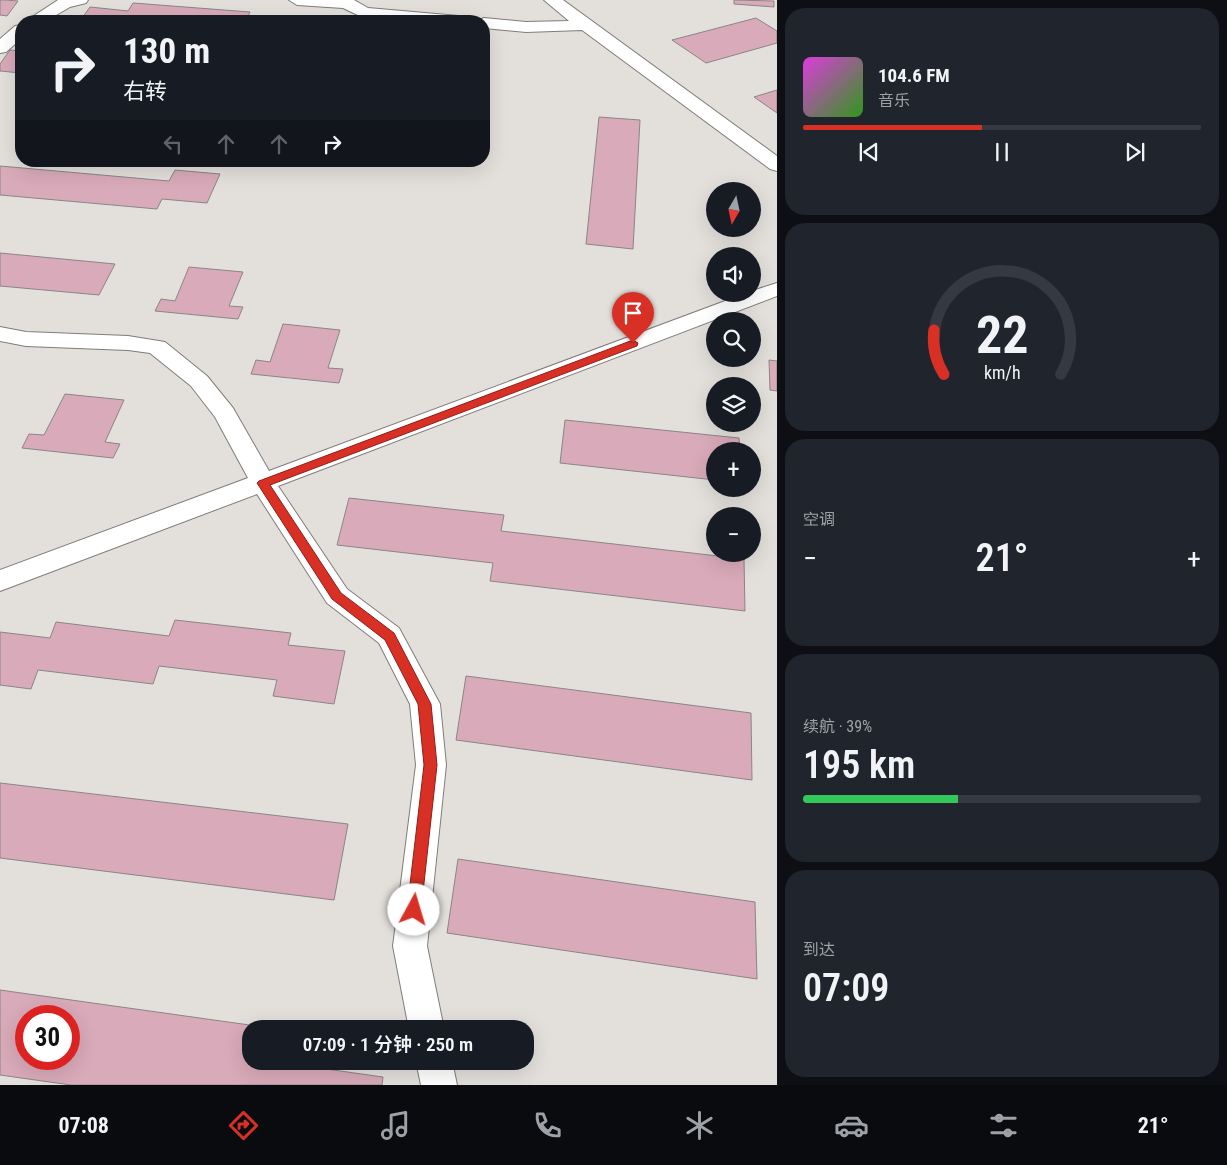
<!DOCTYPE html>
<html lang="zh">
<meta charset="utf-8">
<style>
:root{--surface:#171b24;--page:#20242c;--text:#f1f3f6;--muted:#9ea1a6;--line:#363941;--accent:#d93025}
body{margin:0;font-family:"Roboto Condensed","Noto Sans SC",sans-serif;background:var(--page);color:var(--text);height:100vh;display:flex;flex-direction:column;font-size:19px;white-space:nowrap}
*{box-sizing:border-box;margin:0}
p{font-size:16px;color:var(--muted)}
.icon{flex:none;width:28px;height:28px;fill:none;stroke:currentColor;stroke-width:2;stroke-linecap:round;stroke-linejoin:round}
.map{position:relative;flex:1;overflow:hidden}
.details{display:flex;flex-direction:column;gap:8px;padding:8px;background:#0d0f14;width:450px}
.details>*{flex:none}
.hud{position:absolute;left:15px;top:15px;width:475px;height:152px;border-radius:20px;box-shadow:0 5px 20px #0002;background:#171b24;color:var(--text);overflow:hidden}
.needle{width:32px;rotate:189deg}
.tools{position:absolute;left:706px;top:182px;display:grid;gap:10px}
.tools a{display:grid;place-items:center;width:55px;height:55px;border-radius:50%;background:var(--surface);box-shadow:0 5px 20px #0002;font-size:25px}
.speed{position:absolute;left:15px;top:1005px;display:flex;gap:10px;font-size:25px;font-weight:700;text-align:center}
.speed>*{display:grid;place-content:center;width:65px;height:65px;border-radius:50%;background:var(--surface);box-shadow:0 5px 20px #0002;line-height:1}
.speed .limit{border:8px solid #d22;background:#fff;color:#111}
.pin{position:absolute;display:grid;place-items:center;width:42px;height:42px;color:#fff;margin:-51px -21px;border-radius:50% 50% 50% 0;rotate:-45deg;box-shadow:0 0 5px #0007}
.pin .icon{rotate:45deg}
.me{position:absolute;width:55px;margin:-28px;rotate:6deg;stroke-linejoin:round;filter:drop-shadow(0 0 4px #0008)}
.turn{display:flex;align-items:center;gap:18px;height:105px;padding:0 25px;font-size:22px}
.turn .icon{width:65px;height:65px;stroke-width:2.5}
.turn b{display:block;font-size:35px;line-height:42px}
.lanes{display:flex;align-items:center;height:48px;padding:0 25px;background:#0003;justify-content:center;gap:25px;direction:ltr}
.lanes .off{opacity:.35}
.big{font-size:38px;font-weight:600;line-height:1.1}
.details .tile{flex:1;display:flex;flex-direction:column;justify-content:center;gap:8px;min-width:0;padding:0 18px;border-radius:20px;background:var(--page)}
.details .dial{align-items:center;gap:0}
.dial svg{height:130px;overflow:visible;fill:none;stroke:var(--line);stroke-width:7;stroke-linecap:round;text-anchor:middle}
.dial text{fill:var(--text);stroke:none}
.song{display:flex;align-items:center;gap:15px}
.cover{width:60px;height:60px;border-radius:8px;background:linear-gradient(135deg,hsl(300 70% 55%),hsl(110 70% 35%))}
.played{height:5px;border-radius:2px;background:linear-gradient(90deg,var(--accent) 45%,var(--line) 45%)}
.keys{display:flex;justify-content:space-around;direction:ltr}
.heat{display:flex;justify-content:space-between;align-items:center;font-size:28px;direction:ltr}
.charge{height:8px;border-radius:4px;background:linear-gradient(90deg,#34c759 39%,var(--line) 0)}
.trip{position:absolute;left:242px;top:1020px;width:292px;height:50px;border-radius:20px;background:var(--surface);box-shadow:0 5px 20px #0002;font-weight:600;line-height:50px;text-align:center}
.tabs{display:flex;height:80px;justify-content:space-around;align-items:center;background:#090b0e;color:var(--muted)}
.tabs .icon{width:35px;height:35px}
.tabs .current{color:var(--accent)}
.tabs b{font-size:22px;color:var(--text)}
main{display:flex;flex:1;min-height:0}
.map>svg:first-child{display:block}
.building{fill:#d9aab9;stroke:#8a8586;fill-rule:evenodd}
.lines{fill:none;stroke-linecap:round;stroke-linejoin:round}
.minor-casing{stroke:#7f7d79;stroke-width:2}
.minor{fill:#fff;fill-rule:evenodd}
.route{fill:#d93025;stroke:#8d1f18}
</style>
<main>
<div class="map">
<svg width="777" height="1085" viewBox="0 0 777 1085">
<rect width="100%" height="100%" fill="#e3e0dc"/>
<path class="building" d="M0,0H6L18,1L7,16L0,15Z
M734,0L774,1V7L734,4Z
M133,3L250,12L247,18L291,21H80L90,7L128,11Z
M756,18L777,31V43L706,63L672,40Z
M10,50L21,51V73L0,71V64Z
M777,90V113L754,97Z
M599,117L640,120L633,249L586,244Z
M0,166L169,181L175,170L220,174L207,203L162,199L157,209L0,195Z
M0,253L115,264L99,295L0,286Z
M189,267L243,272L229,306L243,307L238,319L155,311L161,299L175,301Z
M283,324L340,330L328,368L343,369L339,383L251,374L256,360L270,362Z
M769,360L777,361V391L770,390Z
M65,394L124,400L105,442L120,444L113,458L22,448L29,434L44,435Z
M565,420L739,438L740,451H715V480L560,463Z
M349,498L504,515L501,531L744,559L745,611L490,581L493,563L337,545Z
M175,620L291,633L288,645L345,651L334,704L273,696L277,680L159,666L153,684L38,670L31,689L0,685V632L50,638L56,622L169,636Z
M466,676L751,713L752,780L456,740Z
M0,783L348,824L334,900L0,858Z
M458,859L755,902L757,979L447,933Z
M0,990L278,1029H251V1061H306L305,1066L383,1077L382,1085H71L0,1075ZM26,1016H69V1059H26Z"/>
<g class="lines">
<g class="minor-casing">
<path id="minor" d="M58,0H88L86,3L70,7L46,21H26Z
M289,0H354L368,8L459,16L465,17L467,21H403L364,18L343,8L297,5Z
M544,0H563L777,156V171L770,169L582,30L526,32L484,28V21H477L484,18L526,22L569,21Z
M21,25V39L6,52L0,53V39L15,26Z
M777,283V296L278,486L347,589L399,628L440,704L446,765L427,946L444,1029H409L393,946L416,765L410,704L379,643L327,603L257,494L0,591V570L248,478L215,417L191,386L150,353L128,350L26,346L0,341V327L26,332L128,336L165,342L207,376L233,408L269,471L744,294H752V291Z
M416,1061H452L457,1085H421Z"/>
</g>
<use href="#minor" class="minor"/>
</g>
<path class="route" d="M633,340L638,343L637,346L270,485L341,593L394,633L431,704L437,765L421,910L419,914L414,916L409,914L407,910L424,765L418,704L385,640L332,599L257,483L259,481Z"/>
</svg>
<div class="tools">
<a><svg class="needle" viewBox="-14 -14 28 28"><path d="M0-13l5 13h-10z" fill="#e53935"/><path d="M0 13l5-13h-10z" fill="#9ea1a6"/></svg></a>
<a><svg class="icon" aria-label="sound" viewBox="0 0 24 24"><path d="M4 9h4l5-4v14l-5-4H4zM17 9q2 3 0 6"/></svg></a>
<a><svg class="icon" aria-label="search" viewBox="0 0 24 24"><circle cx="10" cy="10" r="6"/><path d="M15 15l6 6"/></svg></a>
<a><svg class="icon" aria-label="layers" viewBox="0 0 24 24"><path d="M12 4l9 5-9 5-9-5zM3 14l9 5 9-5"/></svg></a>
<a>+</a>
<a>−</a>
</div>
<div class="speed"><div class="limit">30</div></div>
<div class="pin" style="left:633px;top:343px;background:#d93025"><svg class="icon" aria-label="arrive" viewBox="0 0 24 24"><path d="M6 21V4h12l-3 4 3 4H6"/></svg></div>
<svg class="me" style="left:414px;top:910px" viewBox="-20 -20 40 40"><circle r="19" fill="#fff"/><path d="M0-13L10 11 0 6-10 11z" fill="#d93025"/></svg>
<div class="trip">07:09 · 1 分钟 · 250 m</div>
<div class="hud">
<div class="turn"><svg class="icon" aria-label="right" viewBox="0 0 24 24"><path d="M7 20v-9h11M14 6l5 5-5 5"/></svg><div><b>130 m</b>右转</div></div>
<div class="lanes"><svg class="icon off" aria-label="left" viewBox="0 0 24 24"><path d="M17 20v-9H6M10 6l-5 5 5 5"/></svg><svg class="icon off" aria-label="ahead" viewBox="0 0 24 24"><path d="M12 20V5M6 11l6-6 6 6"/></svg><svg class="icon off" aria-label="ahead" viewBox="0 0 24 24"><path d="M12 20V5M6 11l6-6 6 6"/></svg><svg class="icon" aria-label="right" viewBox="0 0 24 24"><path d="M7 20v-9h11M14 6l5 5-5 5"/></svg></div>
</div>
</div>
<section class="details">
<div class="tile">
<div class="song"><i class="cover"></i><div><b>104.6 FM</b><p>音乐</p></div></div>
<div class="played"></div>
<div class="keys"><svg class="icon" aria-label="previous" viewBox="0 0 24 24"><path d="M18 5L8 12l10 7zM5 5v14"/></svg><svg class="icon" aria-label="pause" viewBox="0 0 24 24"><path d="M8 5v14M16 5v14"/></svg><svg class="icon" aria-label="next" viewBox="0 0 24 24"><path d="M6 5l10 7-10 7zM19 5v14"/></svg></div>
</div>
<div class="tile dial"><svg viewBox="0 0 100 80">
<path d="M14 69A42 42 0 1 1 86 69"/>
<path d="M14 69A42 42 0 0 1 8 42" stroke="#d93025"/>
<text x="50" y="56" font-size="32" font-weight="700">22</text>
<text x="50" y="72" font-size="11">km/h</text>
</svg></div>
<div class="tile"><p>空调</p>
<div class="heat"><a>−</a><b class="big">21°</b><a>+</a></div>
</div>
<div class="tile"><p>续航 · 39%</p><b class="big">195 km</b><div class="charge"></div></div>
<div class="tile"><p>到达</p><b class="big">07:09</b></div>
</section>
</main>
<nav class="tabs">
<b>07:08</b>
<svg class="icon current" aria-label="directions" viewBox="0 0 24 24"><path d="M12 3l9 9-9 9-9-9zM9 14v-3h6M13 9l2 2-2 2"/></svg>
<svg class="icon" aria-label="music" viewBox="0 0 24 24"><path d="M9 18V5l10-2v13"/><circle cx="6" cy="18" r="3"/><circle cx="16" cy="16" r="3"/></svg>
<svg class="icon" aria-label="phone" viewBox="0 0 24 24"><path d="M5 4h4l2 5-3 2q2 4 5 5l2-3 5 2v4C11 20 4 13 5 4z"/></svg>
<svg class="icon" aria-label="climate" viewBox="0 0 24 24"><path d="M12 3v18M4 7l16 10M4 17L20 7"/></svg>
<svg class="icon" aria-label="car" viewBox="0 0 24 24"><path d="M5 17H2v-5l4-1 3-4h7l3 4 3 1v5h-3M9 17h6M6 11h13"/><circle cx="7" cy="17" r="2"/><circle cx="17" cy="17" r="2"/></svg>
<svg class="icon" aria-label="filters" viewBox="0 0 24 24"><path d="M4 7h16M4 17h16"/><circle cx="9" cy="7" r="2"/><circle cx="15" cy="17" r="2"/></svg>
<b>21°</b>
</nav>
